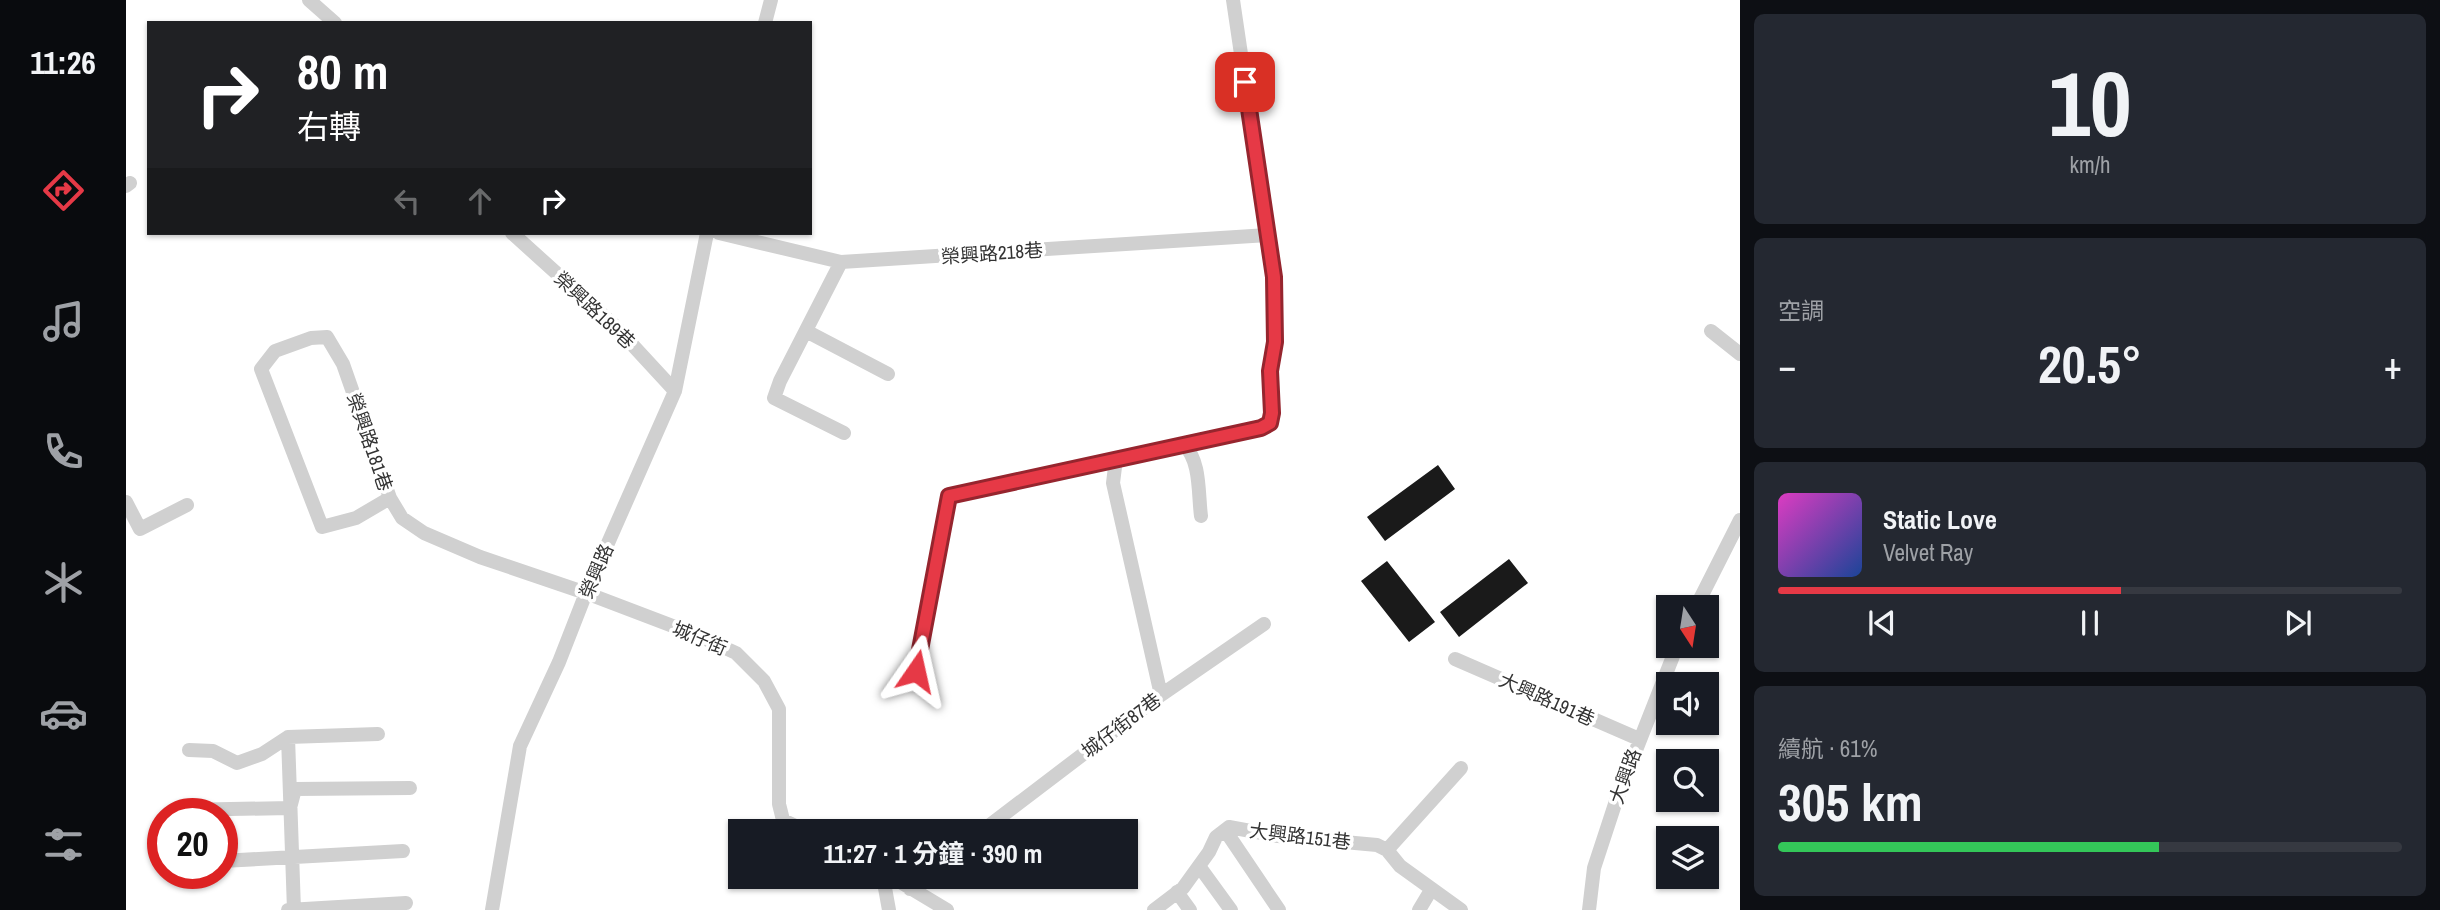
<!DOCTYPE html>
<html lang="zh-TW">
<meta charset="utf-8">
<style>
:root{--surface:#171b24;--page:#242831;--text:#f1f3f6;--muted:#9ea1a6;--line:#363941;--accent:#e63946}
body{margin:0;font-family:"Archivo Narrow","Noto Sans TC",sans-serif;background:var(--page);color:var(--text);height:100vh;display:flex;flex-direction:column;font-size:26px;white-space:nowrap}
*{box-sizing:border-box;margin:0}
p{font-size:23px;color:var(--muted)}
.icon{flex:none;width:38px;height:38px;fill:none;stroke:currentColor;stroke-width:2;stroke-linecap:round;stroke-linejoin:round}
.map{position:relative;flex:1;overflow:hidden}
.side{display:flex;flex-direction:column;gap:14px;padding:14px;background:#0d0f14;width:700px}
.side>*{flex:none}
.hud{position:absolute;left:21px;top:21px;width:665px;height:214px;border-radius:0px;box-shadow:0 2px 5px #0004;background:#202124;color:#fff;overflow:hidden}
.needle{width:46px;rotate:168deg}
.fabs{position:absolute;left:1530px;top:595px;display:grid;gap:14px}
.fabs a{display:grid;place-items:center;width:63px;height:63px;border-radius:0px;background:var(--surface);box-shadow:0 2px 5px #0004;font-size:35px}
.speed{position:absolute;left:21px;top:798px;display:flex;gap:14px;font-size:35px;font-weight:700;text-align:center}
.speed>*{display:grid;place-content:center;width:91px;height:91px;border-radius:50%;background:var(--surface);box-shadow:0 2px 5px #0004;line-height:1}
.speed .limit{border:10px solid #d22;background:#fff;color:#111}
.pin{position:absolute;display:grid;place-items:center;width:60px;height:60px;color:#fff;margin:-30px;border-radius:14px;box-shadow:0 4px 10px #0006}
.me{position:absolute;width:77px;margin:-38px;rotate:11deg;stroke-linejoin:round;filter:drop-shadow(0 0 5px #0008)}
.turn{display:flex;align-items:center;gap:24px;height:147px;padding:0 35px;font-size:32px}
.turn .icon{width:91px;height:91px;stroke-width:2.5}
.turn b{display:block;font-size:49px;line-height:60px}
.lanes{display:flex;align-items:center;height:66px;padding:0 35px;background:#0003;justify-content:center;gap:35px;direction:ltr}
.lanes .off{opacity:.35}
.big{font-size:52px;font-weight:700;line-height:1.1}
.side .widget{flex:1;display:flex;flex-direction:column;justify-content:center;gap:10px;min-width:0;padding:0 24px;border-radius:10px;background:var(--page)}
.side .dial{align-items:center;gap:0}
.dial b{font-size:91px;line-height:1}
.song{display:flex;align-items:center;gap:21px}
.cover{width:84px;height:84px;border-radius:10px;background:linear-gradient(135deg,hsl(310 70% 55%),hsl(220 70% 35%))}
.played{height:7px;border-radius:4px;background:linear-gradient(90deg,var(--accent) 55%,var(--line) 55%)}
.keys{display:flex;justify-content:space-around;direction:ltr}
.heat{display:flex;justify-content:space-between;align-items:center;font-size:38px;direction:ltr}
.charge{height:10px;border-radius:5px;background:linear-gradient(90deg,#34c759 61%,var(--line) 0)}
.trip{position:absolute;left:602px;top:819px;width:410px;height:70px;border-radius:0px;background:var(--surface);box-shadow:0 2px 5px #0004;font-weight:700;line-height:70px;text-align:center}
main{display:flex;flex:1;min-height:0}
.dock{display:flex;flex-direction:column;width:126px;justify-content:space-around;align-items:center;background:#090b0e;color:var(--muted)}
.dock .icon{width:49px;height:49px}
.dock .active{color:var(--accent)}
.dock b{font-size:32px;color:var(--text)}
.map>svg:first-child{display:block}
.building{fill:#1a1a1a}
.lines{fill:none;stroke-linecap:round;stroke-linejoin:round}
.minor{stroke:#d0d0d0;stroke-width:14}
.route-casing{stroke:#96252e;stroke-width:18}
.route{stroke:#e63946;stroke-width:12}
.labels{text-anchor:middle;stroke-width:7;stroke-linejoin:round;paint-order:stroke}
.street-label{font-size:19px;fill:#333;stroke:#fff}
</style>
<main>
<nav class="dock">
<b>11:26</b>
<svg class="icon active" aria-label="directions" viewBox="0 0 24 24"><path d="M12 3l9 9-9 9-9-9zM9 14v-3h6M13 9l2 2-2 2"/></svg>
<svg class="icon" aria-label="music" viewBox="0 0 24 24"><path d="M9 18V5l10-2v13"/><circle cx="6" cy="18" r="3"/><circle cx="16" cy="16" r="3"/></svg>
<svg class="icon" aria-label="phone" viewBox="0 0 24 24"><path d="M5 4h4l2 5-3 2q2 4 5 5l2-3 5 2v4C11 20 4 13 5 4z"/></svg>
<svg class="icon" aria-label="climate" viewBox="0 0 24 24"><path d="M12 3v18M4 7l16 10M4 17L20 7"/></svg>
<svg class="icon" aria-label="car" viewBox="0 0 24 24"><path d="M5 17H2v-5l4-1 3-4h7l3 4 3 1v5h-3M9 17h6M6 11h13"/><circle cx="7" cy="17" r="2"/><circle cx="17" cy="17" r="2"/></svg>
<svg class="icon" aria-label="filters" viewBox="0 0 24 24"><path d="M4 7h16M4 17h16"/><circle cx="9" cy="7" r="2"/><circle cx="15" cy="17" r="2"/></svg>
</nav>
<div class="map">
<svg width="1614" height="910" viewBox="0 0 1614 910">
<rect width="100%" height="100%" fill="#fff"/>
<path class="building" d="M1312,465L1329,489L1259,541L1241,517Z
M1383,559L1402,583L1333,637L1314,612Z
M1261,561L1309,622L1283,642L1235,581Z"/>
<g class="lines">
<path class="minor" d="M183,0L209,23
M639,23L645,0
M0,186L4,183
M386,233L489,326L549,391
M593,233L715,262L1142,235
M715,262L654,381L648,398L718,433
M680,331L762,374
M1585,331L1614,354
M1058,445L1135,428L1144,423L1146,413L1144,371L1149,342L1148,277L1107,0
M264,498L230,518L196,527L135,369L149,351L185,338L201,337L217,364L264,498L276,518L298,533L354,557L460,593L573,636L610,653L638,681L653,709V804L657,820L680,831
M0,502L14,529L61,505
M1570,607L1614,520
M1329,659L1513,739
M790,671L823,496L987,460
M1035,695L987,483L989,467L987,460L1058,445C1075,461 1072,494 1075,516
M162,737L168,910
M162,737L252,734
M63,750L87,751L111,763L136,754L162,737
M54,810L164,808L169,789L284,788
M1099,830L1153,910
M856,831L1035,695L1138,624
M1261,850L1335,768
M96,861L277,851
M1073,866L1105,910
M757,877L763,910
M766,877L821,910
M784,889L797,877
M1051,892L1064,910
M162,910L280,903
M366,910L394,746L433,662L460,593L549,391L581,233
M1028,910L1057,888L1083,852L1090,837L1103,827L1152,836L1251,845L1261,850L1274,866L1335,910
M1293,910L1305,890
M1463,910L1468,868L1490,801L1551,646"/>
</g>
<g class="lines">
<g class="route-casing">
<path id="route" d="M790,671L823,496L1135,428L1144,423L1146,413L1144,371L1149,342L1148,277L1119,82"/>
</g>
<use href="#route" class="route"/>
</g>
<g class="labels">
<g class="street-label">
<text transform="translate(866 253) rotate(-4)" y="7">榮興路218巷</text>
<text transform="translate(469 310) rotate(43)" y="7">榮興路189巷</text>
<text transform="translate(244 442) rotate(71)" y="7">榮興路181巷</text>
<text transform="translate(470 571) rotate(-67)" y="7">榮興路</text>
<text transform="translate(574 638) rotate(23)" y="7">城仔街</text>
<text transform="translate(1421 699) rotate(24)" y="7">大興路191巷</text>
<text transform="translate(995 725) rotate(-37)" y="7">城仔街87巷</text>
<text transform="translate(1499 776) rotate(-70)" y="7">大興路</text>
<text transform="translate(1174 836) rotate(7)" y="7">大興路151巷</text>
</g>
</g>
</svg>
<div class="fabs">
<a><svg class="needle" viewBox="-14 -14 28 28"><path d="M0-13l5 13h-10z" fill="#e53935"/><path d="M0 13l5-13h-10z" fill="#9ea1a6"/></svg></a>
<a><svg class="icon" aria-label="sound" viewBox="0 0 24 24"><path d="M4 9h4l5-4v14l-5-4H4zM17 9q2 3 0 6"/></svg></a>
<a><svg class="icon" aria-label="search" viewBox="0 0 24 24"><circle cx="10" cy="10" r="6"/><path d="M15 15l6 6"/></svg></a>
<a><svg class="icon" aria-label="layers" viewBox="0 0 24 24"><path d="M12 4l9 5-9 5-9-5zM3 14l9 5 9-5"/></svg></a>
</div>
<div class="speed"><div class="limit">20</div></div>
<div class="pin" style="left:1119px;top:82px;background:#d93025"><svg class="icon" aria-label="arrive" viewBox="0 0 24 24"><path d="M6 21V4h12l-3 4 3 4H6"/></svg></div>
<svg class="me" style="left:790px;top:671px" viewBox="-20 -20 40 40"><path d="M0-17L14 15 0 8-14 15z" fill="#e63946" stroke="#fff" stroke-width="4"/></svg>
<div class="trip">11:27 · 1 分鐘 · 390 m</div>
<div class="hud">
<div class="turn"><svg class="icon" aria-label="right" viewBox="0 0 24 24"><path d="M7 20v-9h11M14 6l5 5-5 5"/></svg><div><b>80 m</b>右轉</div></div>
<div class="lanes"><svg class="icon off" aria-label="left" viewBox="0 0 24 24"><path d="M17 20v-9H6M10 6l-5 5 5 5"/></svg><svg class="icon off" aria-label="ahead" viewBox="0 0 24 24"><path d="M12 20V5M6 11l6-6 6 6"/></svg><svg class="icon" aria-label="right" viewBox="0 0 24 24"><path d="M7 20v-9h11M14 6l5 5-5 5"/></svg></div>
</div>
</div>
<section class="side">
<div class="widget dial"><b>10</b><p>km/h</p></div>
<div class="widget"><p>空調</p>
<div class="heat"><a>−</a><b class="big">20.5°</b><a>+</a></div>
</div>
<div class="widget">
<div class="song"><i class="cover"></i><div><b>Static Love</b><p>Velvet Ray</p></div></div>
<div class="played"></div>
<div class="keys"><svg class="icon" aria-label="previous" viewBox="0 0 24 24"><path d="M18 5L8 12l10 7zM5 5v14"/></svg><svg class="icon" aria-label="pause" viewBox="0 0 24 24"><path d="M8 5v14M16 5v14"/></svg><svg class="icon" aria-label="next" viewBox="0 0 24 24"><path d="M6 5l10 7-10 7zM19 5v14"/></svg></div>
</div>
<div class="widget"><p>續航 · 61%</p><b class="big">305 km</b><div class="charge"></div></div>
</section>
</main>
